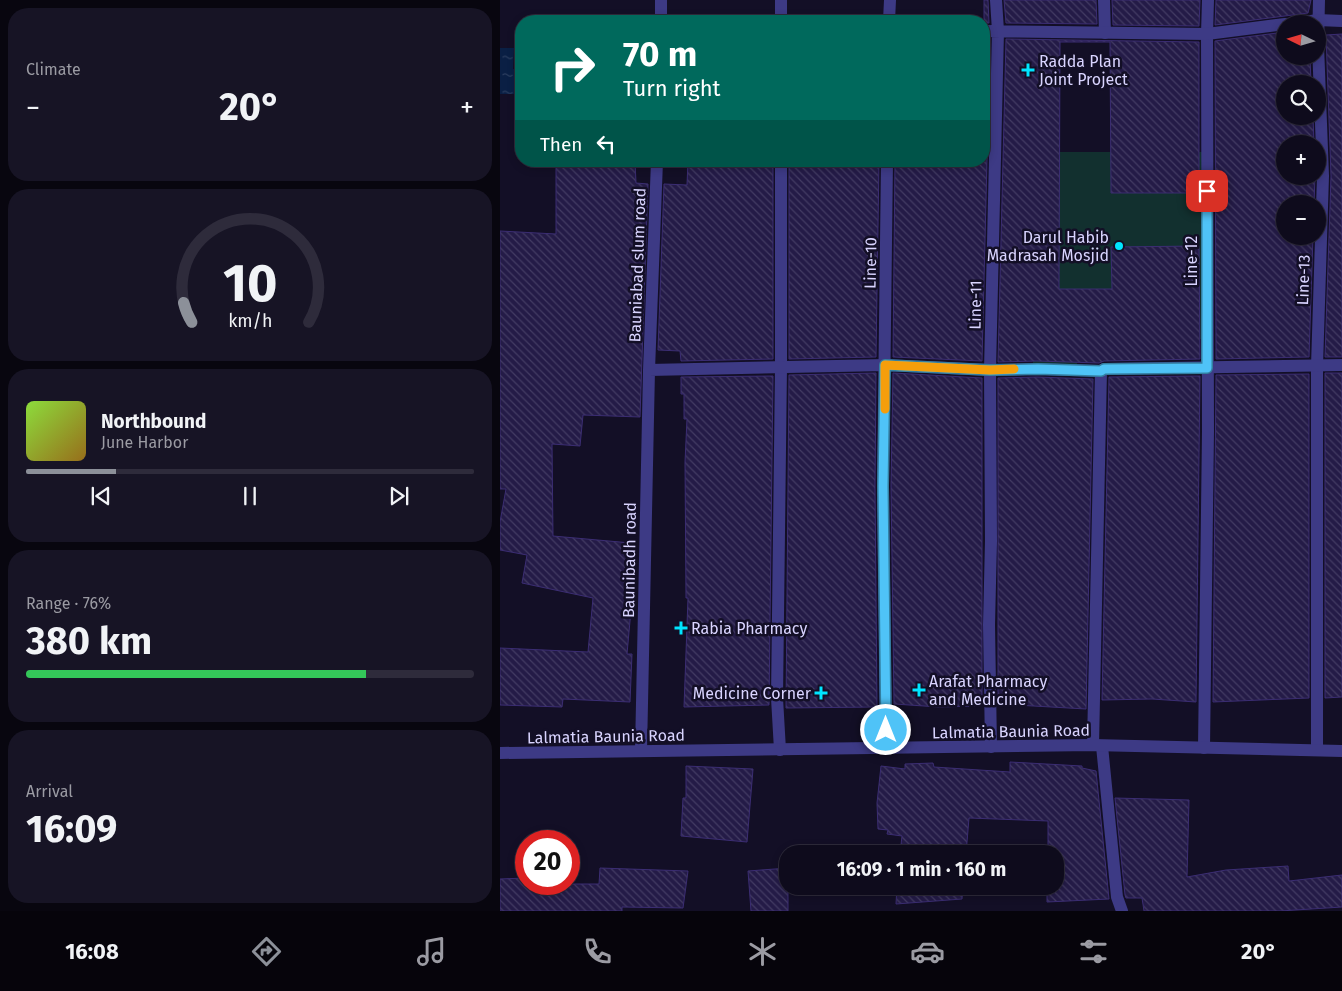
<!DOCTYPE html>
<meta charset="utf-8">
<style>
:root{--surface:#0e0b1c;--page:#171425;--text:#f1f3f6;--muted:#9b9ba3;--line:#2e2b3b;--accent:#8c9099}
body{margin:0;font-family:"Fira Sans",sans-serif;background:var(--page);color:var(--text);height:100vh;display:flex;flex-direction:column;font-size:19px;white-space:nowrap}
*{box-sizing:border-box;margin:0}
p{font-size:16px;color:var(--muted)}
.icon{flex:none;width:28px;height:28px;fill:none;stroke:currentColor;stroke-width:2;stroke-linecap:round;stroke-linejoin:round}
.map{position:relative;flex:1;overflow:hidden}
.side{display:flex;flex-direction:column;gap:8px;padding:8px;background:#08060f;width:500px}
.side>*{flex:none}
.banner{position:absolute;left:15px;top:15px;width:475px;height:152px;border-radius:20px;box-shadow:0 2px 8px #0003,0 0 0 1px var(--line);background:#00695c;color:#fff;overflow:hidden}
.needle{width:32px;rotate:275deg}
.tools{position:absolute;left:776px;top:15px;display:grid;gap:10px}
.tools a{display:grid;place-items:center;width:50px;height:50px;border-radius:50%;background:var(--surface);box-shadow:0 2px 8px #0003,0 0 0 1px var(--line);font-size:25px}
.speed{position:absolute;left:15px;top:830px;display:flex;gap:10px;font-size:25px;font-weight:700;text-align:center}
.speed>*{display:grid;place-content:center;width:65px;height:65px;border-radius:50%;background:var(--surface);box-shadow:0 2px 8px #0003,0 0 0 1px var(--line);line-height:1}
.speed .limit{border:8px solid #d22;background:#fff;color:#111}
.pin{position:absolute;display:grid;place-items:center;width:42px;height:42px;color:#fff;margin:-21px;border-radius:10px;box-shadow:0 2px 8px #0006}
.me{position:absolute;width:55px;margin:-28px;rotate:0deg;stroke-linejoin:round;filter:drop-shadow(0 0 4px #0008)}
.turn{display:flex;align-items:center;gap:18px;height:105px;padding:0 25px;font-size:22px}
.turn .icon{width:65px;height:65px;stroke-width:2.5}
.turn b{display:block;font-size:35px;line-height:42px}
.then{display:flex;align-items:center;height:48px;padding:0 25px;background:#0003;gap:10px;font-size:19px}
.big{font-size:38px;font-weight:700;line-height:1.1}
.side .widget{flex:1;display:flex;flex-direction:column;justify-content:center;gap:8px;min-width:0;padding:0 18px;border-radius:20px;background:var(--page)}
.side .dial{align-items:center;gap:0}
.dial svg{height:130px;overflow:visible;fill:none;stroke:var(--line);stroke-width:7;stroke-linecap:round;text-anchor:middle}
.dial text{fill:var(--text);stroke:none}
.song{display:flex;align-items:center;gap:15px}
.cover{width:60px;height:60px;border-radius:8px;background:linear-gradient(135deg,hsl(90 70% 55%),hsl(40 70% 35%))}
.played{height:5px;border-radius:2px;background:linear-gradient(90deg,var(--accent) 20%,var(--line) 20%)}
.keys{display:flex;justify-content:space-around;direction:ltr}
.heat{display:flex;justify-content:space-between;align-items:center;font-size:28px;direction:ltr}
.charge{height:8px;border-radius:4px;background:linear-gradient(90deg,#34c759 76%,var(--line) 0)}
.trip{position:absolute;left:279px;top:845px;width:285px;height:50px;border-radius:20px;background:var(--surface);box-shadow:0 2px 8px #0003,0 0 0 1px var(--line);font-weight:700;line-height:50px;text-align:center}
.dock{display:flex;height:80px;justify-content:space-around;align-items:center;background:#06040b;color:var(--muted)}
.dock .icon{width:35px;height:35px}
.dock .on{color:var(--accent)}
.dock b{font-size:22px;color:var(--text)}
main{display:flex;flex:1;min-height:0}
.map>svg:first-child{display:block}
.green{fill:#12302f}
.water{fill:url(#water-ripples)}
.building{fill:url(#building-back-hatch);stroke:#3b2d73}
.lines{fill:none;stroke-linecap:round;stroke-linejoin:round}
.service{stroke:#3d3a85;stroke-width:12}
.minor{stroke:#3d3a85;stroke-width:12}
.tertiary{stroke:#3d3a85;stroke-width:12}
.route-casing{stroke:#337fa1;stroke-width:12}
.route{stroke:#4fc3f7;stroke-width:9}
.slow{stroke:#f59e0b;stroke-width:9}
.poi-dot{fill:#00e5ff;stroke:#130f26;stroke-width:2}
.labels{text-anchor:middle;stroke-width:5;stroke-linejoin:round;paint-order:stroke}
.poi-label{font-size:16px;fill:#d9d4ff;stroke:#130f26;text-anchor:start}
.street-label{font-size:16px;fill:#d9d4ff;stroke:#130f26}
</style>
<main>
<section class="side">
<div class="widget"><p>Climate</p>
<div class="heat"><a>−</a><b class="big">20°</b><a>+</a></div>
</div>
<div class="widget dial"><svg viewBox="0 0 100 80">
<path d="M14 69A42 42 0 1 1 86 69"/>
<path d="M14 69A42 42 0 0 1 9 57" stroke="#8c9099"/>
<text x="50" y="56" font-size="32" font-weight="700">10</text>
<text x="50" y="72" font-size="11">km/h</text>
</svg></div>
<div class="widget">
<div class="song"><i class="cover"></i><div><b>Northbound</b><p>June Harbor</p></div></div>
<div class="played"></div>
<div class="keys"><svg class="icon" aria-label="previous" viewBox="0 0 24 24"><path d="M18 5L8 12l10 7zM5 5v14"/></svg><svg class="icon" aria-label="pause" viewBox="0 0 24 24"><path d="M8 5v14M16 5v14"/></svg><svg class="icon" aria-label="next" viewBox="0 0 24 24"><path d="M6 5l10 7-10 7zM19 5v14"/></svg></div>
</div>
<div class="widget"><p>Range · 76%</p><b class="big">380 km</b><div class="charge"></div></div>
<div class="widget"><p>Arrival</p><b class="big">16:09</b></div>
</section>
<div class="map">
<svg width="842" height="911" viewBox="0 0 842 911">
<defs>
<pattern id="water-ripples" width="26" height="14" patternUnits="userSpaceOnUse" patternTransform="scale(1.25)"><rect width="26" height="14" fill="#0a1f44"/><path d="M2 4q2-2 4 0t4 0M15 11q2-2 4 0t4 0" fill="none" stroke="#2d3f60"/></pattern>
<pattern id="building-back-hatch" width="6" height="6" patternUnits="userSpaceOnUse" patternTransform="scale(1.25)"><rect width="6" height="6" fill="#241b47"/><path d="M-1 5l2 2M0 0l6 6M5-1l2 2" fill="none" stroke="#433b63"/></pattern>
</defs>
<rect width="100%" height="100%" fill="#130f26"/>
<path class="green" d="M533,152H704L705,339H577V366L533,367Z"/>
<path class="water" d="M0,48H14L13,69H21V94H0Z"/>
<path class="building" d="M484,0H488L489,23H484Z
M504,0H596L597,24L506,23Z
M612,0H700L699,26L613,25Z
M716,0H811L808,13L715,25Z
M785,32V56H810L811,84H785V116H813L814,144H785V176H815L814,204H785V236H813L809,357L716,359L715,41Z
M842,34V357H825L831,176L826,35Z
M484,39H490L482,361L393,357L395,161H484Z
M506,39L699,42V193H611L610,42H560L559,289H612L611,247L699,246L700,359L604,361L599,363L537,361L498,362Z
M56,161H135L136,183L148,184L140,417L83,415L80,446L52,444L53,536L131,543L127,587L133,588L127,654H132L130,702L63,699L62,707L0,705V648L88,652L93,598L22,583L27,555L0,550V522L6,489H0V231L56,234Z
M188,161H273V359L181,361L180,351L158,350L164,184L187,185Z
M289,161H379L376,357L289,359Z
M376,373L375,486L377,707L286,708L289,375Z
M393,373L482,378V703L480,702V706L439,707L394,704L391,486Z
M825,373H842V697L825,698Z
M809,374V698L713,702L716,375Z
M273,376L269,705L184,707L188,598H186L185,462L187,419H184V394H181V377Z
M700,376L696,702L652,699L602,700L609,377Z
M537,377L593,379L586,709L498,704V378Z
M510,762L582,766V768L596,771L609,899L547,902V886H555V854H548V821L469,818L466,854H400L402,836L387,834L388,830L378,829L377,803L381,766L405,769V764L433,763L434,767L510,772Z
M186,766L253,769L247,842L181,836L183,798H186Z
M615,798L689,800L687,877L726,870L788,866L789,881L842,875V907L780,911H644L642,898H626L625,895Z
M100,868L188,871L183,908L122,907V911H0V879L26,878V884H99Z
M288,868V911H251L248,871Z
M397,886H463L462,899L396,904Z"/>
<g class="lines">
<path class="service" d="M604,0L605,33
M281,21V0
M389,21L390,0
M593,745L601,371
M704,748L708,431L707,34L708,0
M386,749L383,486L387,161
M280,750L277,698L281,367V161
M817,750V366L823,176L818,45L819,0"/>
<path class="minor" d="M161,0V21
M790,24L818,20L842,21
M484,31L707,34L785,24
M149,370L385,365L490,370L537,369L601,371L604,369L842,365
M602,746L617,897L622,911
M491,747L489,625L491,541L490,370L498,31L496,0
M141,751L149,370L157,161"/>
<path class="tertiary" d="M0,753L593,745L842,751"/>
</g>
<g class="lines">
<g class="route-casing">
<path id="route" d="M386,730L383,486L385,365L490,370L538,369L601,371L604,369L707,368V191"/>
</g>
<use href="#route" class="route"/>
<path class="slow" d="M385,409V365L490,370L514,369"/>
</g>
<g class="poi-dot">
<path d="M525.5 62.5h5v5h5v5h-5v5h-5v-5h-5v-5h5z"/>
<circle cx="619" cy="246" r="5"/>
<path d="M178.5 620.5h5v5h5v5h-5v5h-5v-5h-5v-5h5z"/>
<path d="M416.5 682.5h5v5h5v5h-5v5h-5v-5h-5v-5h5z"/>
<path d="M318.5 685.5h5v5h5v5h-5v5h-5v-5h-5v-5h5z"/>
</g>
<g class="labels">
<g class="poi-label">
<text x="539" y="67">Radda Plan<tspan x="539" dy="18">Joint Project</tspan></text>
<text x="609" y="243" text-anchor="end">Darul Habib<tspan x="609" dy="18">Madrasah Mosjid</tspan></text>
<text x="191" y="634">Rabia Pharmacy</text>
<text x="429" y="687">Arafat Pharmacy<tspan x="429" dy="18">and Medicine</tspan></text>
<text x="311" y="699" text-anchor="end">Medicine Corner</text>
</g>
<g class="street-label">
<text transform="translate(691 261) rotate(-90)" y="6">Line-12</text>
<text transform="translate(370 263) rotate(-89)" y="6">Line-10</text>
<text transform="translate(137 265) rotate(-88)" y="6">Bauniabad slum road</text>
<text transform="translate(803 280) rotate(-88)" y="6">Line-13</text>
<text transform="translate(475 305) rotate(-89)" y="6">Line-11</text>
<text transform="translate(129 560) rotate(-89)" y="6">Baunibadh road</text>
<text transform="translate(511 731) rotate(-1)" y="6">Lalmatia Baunia Road</text>
<text transform="translate(106 736) rotate(-1)" y="6">Lalmatia Baunia Road</text>
</g>
</g>
</svg>
<div class="tools">
<a><svg class="needle" viewBox="-14 -14 28 28"><path d="M0-13l5 13h-10z" fill="#e53935"/><path d="M0 13l5-13h-10z" fill="#9b9ba3"/></svg></a>
<a><svg class="icon" aria-label="search" viewBox="0 0 24 24"><circle cx="10" cy="10" r="6"/><path d="M15 15l6 6"/></svg></a>
<a>+</a>
<a>−</a>
</div>
<div class="speed"><div class="limit">20</div></div>
<div class="pin" style="left:707px;top:191px;background:#d93025"><svg class="icon" aria-label="arrive" viewBox="0 0 24 24"><path d="M6 21V4h12l-3 4 3 4H6"/></svg></div>
<svg class="me" style="left:386px;top:730px" viewBox="-20 -20 40 40"><circle r="17" fill="#4fc3f7" stroke="#fff" stroke-width="3"/><path d="M0-11L8 9 0 5-8 9z" fill="#fff"/></svg>
<div class="trip">16:09 · 1 min · 160 m</div>
<div class="banner">
<div class="turn"><svg class="icon" aria-label="right" viewBox="0 0 24 24"><path d="M7 20v-9h11M14 6l5 5-5 5"/></svg><div><b>70 m</b>Turn right</div></div>
<div class="then">Then<svg class="icon" aria-label="left" viewBox="0 0 24 24"><path d="M17 20v-9H6M10 6l-5 5 5 5"/></svg></div>
</div>
</div>
</main>
<nav class="dock">
<b>16:08</b>
<svg class="icon on" aria-label="directions" viewBox="0 0 24 24"><path d="M12 3l9 9-9 9-9-9zM9 14v-3h6M13 9l2 2-2 2"/></svg>
<svg class="icon" aria-label="music" viewBox="0 0 24 24"><path d="M9 18V5l10-2v13"/><circle cx="6" cy="18" r="3"/><circle cx="16" cy="16" r="3"/></svg>
<svg class="icon" aria-label="phone" viewBox="0 0 24 24"><path d="M5 4h4l2 5-3 2q2 4 5 5l2-3 5 2v4C11 20 4 13 5 4z"/></svg>
<svg class="icon" aria-label="climate" viewBox="0 0 24 24"><path d="M12 3v18M4 7l16 10M4 17L20 7"/></svg>
<svg class="icon" aria-label="car" viewBox="0 0 24 24"><path d="M5 17H2v-5l4-1 3-4h7l3 4 3 1v5h-3M9 17h6M6 11h13"/><circle cx="7" cy="17" r="2"/><circle cx="17" cy="17" r="2"/></svg>
<svg class="icon" aria-label="filters" viewBox="0 0 24 24"><path d="M4 7h16M4 17h16"/><circle cx="9" cy="7" r="2"/><circle cx="15" cy="17" r="2"/></svg>
<b>20°</b>
</nav>
